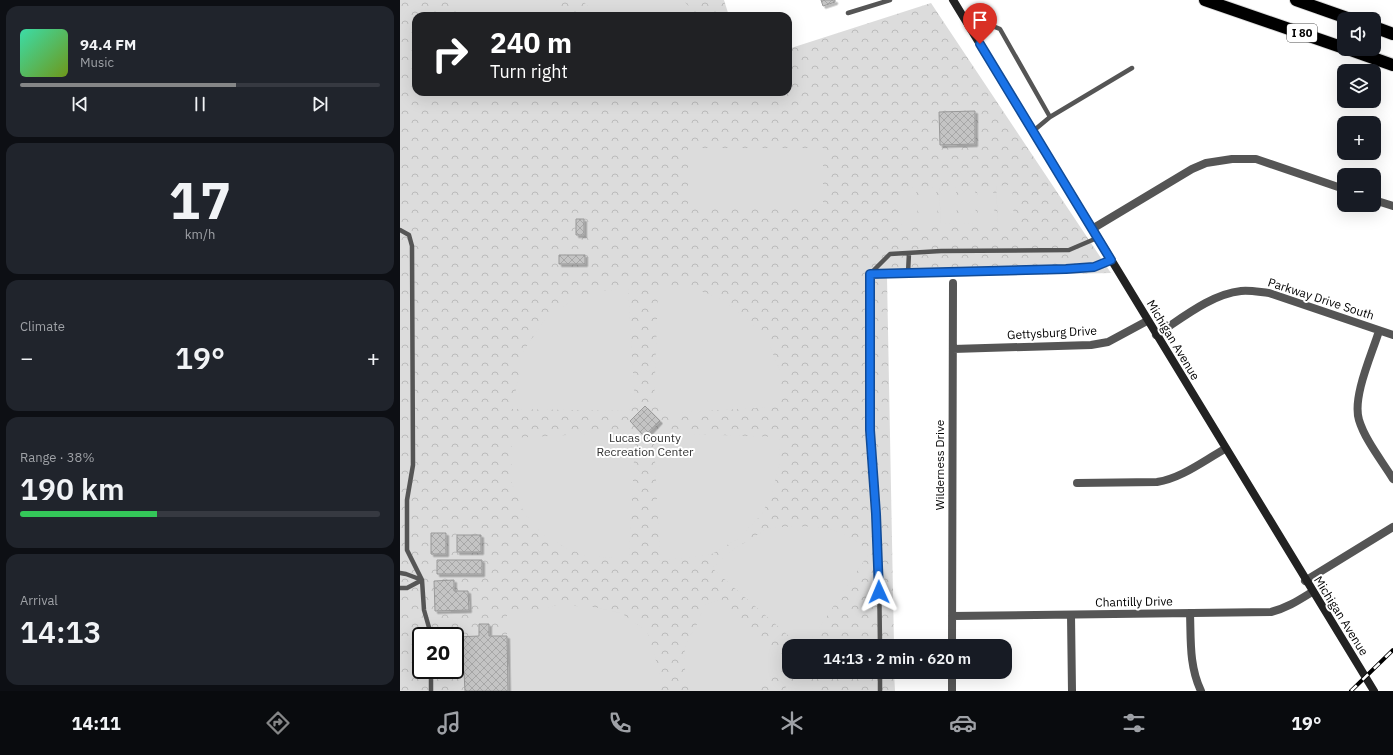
<!DOCTYPE html>
<meta charset="utf-8">
<style>
:root{--surface:#171b24;--page:#20242c;--text:#f1f3f6;--muted:#9ea1a6;--line:#363941;--accent:#858687}
body{margin:0;font-family:"IBM Plex Sans",sans-serif;background:var(--page);color:var(--text);height:100vh;display:flex;flex-direction:column;font-size:15px;white-space:nowrap}
*{box-sizing:border-box;margin:0}
p{font-size:13px;color:var(--muted)}
.icon{flex:none;width:22px;height:22px;fill:none;stroke:currentColor;stroke-width:2;stroke-linecap:round;stroke-linejoin:round}
.map{position:relative;flex:1;overflow:hidden}
.panel{display:flex;flex-direction:column;gap:6px;padding:6px;background:#0d0f14;width:400px}
.panel>*{flex:none}
.top-card{position:absolute;left:12px;top:12px;width:380px;height:84px;border-radius:12px;box-shadow:0 4px 16px #0002;background:#202124;color:#fff;overflow:hidden}
.controls{position:absolute;left:937px;top:12px;display:grid;gap:8px}
.controls a{display:grid;place-items:center;width:44px;height:44px;border-radius:8px;background:var(--surface);box-shadow:0 4px 16px #0002;font-size:20px}
.speed{position:absolute;left:12px;top:627px;display:flex;gap:8px;font-size:20px;font-weight:700;text-align:center}
.speed>*{display:grid;place-content:center;width:52px;height:52px;border-radius:50%;background:var(--surface);box-shadow:0 4px 16px #0002;line-height:1}
.speed .limit{border:2px solid #111;border-radius:6px;background:#fff;color:#111}
.pin{position:absolute;display:grid;place-items:center;width:34px;height:34px;color:#fff;margin:-41px -17px;border-radius:50% 50% 50% 0;rotate:-45deg;box-shadow:0 0 4px #0007}
.pin .icon{rotate:45deg}
.me{position:absolute;width:44px;margin:-22px;rotate:359deg;stroke-linejoin:round;filter:drop-shadow(0 0 3px #0008)}
.turn{display:flex;align-items:center;gap:14px;height:84px;padding:0 12px;font-size:18px}
.turn .icon{width:52px;height:52px;stroke-width:2.5}
.turn b{display:block;font-size:28px;line-height:34px}
.big{font-size:30px;font-weight:600;line-height:1.1}
.panel .tile{flex:1;display:flex;flex-direction:column;justify-content:center;gap:6px;min-width:0;padding:0 14px;border-radius:12px;background:var(--page)}
.panel .dial{align-items:center;gap:0}
.dial b{font-size:52px;line-height:1}
.song{display:flex;align-items:center;gap:12px}
.cover{width:48px;height:48px;border-radius:6px;background:linear-gradient(135deg,hsl(160 70% 55%),hsl(80 70% 35%))}
.played{height:4px;border-radius:2px;background:linear-gradient(90deg,var(--accent) 60%,var(--line) 60%)}
.keys{display:flex;justify-content:space-around;direction:ltr}
.heat{display:flex;justify-content:space-between;align-items:center;font-size:22px;direction:ltr}
.charge{height:6px;border-radius:3px;background:linear-gradient(90deg,#34c759 38%,var(--line) 0)}
.trip{position:absolute;left:382px;top:639px;width:230px;height:40px;border-radius:12px;background:var(--surface);box-shadow:0 4px 16px #0002;font-weight:600;line-height:40px;text-align:center}
.menu{display:flex;height:64px;justify-content:space-around;align-items:center;background:#090b0e;color:var(--muted)}
.menu .icon{width:28px;height:28px}
.menu .on{color:var(--accent)}
.menu b{font-size:18px;color:var(--text)}
main{display:flex;flex:1;min-height:0}
.map>svg:first-child{display:block}
.forest{fill:url(#forest-crowns);fill-rule:evenodd}
.pitch{fill:#dcdcdc}
.building{fill:url(#building-cross-hatch);stroke:#999;filter:url(#shadow)}
.lines{fill:none;stroke-linecap:round;stroke-linejoin:round}
.highway-casing{stroke:#dbdbdb;stroke-width:14}
.lane{stroke:#555;stroke-width:4.5}
.street{stroke:#555;stroke-width:8}
.secondary{stroke:#222;stroke-width:8}
.highway{stroke:#000;stroke-width:12}
.rail-casing{stroke:#000;stroke-width:4}
.rail{stroke:#fff;stroke-width:2.5;stroke-dasharray:8;stroke-linecap:butt}
.route-casing{stroke:#114b97;stroke-width:10}
.route{stroke:#1a73e8;stroke-width:7}
.labels{text-anchor:middle;stroke-width:4;stroke-linejoin:round;paint-order:stroke}
.shield{fill:#fff;stroke:#4c4c4c;stroke-width:1}
.shield-label{font-size:11px;font-weight:bold;fill:#000}
.street-label{font-size:12px;fill:#000;stroke:#fff}
.park-label{font-size:12px;fill:#333;stroke:#fff}
</style>
<main>
<section class="panel">
<div class="tile">
<div class="song"><i class="cover"></i><div><b>94.4 FM</b><p>Music</p></div></div>
<div class="played"></div>
<div class="keys"><svg class="icon" aria-label="previous" viewBox="0 0 24 24"><path d="M18 5L8 12l10 7zM5 5v14"/></svg><svg class="icon" aria-label="pause" viewBox="0 0 24 24"><path d="M8 5v14M16 5v14"/></svg><svg class="icon" aria-label="next" viewBox="0 0 24 24"><path d="M6 5l10 7-10 7zM19 5v14"/></svg></div>
</div>
<div class="tile dial"><b>17</b><p>km/h</p></div>
<div class="tile"><p>Climate</p>
<div class="heat"><a>−</a><b class="big">19°</b><a>+</a></div>
</div>
<div class="tile"><p>Range · 38%</p><b class="big">190 km</b><div class="charge"></div></div>
<div class="tile"><p>Arrival</p><b class="big">14:13</b></div>
</section>
<div class="map">
<svg width="993" height="691" viewBox="0 0 993 691">
<defs>
<pattern id="forest-crowns" width="20" height="18" patternUnits="userSpaceOnUse"><rect width="20" height="18" fill="#dcdcdc"/><path d="M2 6a3 3 0 1 1 6 0M12 15a3 3 0 1 1 6 0" fill="none" stroke="#bbb"/></pattern>
<pattern id="building-cross-hatch" width="8" height="8" patternUnits="userSpaceOnUse"><rect width="8" height="8" fill="#c4c4c4"/><path d="M0 0l8 8M0 8l8-8" fill="none" stroke="#a7a7a7"/></pattern>
<filter id="shadow"><feDropShadow dx="2.5" dy="2.5" stdDeviation="0" flood-color="#0004"/></filter>
</defs>
<rect width="100%" height="100%" fill="#fff"/>
<path class="forest" d="M0,0H324L329,16H16V92H388V49L531,3L711,273L487,278L494,646H389V672H494L495,691H0ZM21,636H55V670H21Z"/>
<path class="pitch" d="M53,0H146L161,16H68Z
M182,0H283L298,16H197Z
M288,148H423V206H288Z
M612,185L614,222H598L596,186Z
M593,186L595,223H578L577,187Z
M516,187L518,224L501,225L500,188Z
M536,187L538,224H521L520,188Z
M556,187L557,223L541,224L539,188Z
M558,187H575L576,223L560,224Z
M228,289L235,405L228,411L112,409L124,350L146,318L175,298L199,291Z
M258,290H298L322,299L349,320L368,342L382,375L378,407L264,413L254,405Z
M222,432L235,442L229,559L186,556L164,547L141,533L124,513L112,484V438Z
M261,433L380,437L379,467L372,492L362,514L339,538L312,554L260,561L254,440Z
M382,527C422,526 438,525 470,552L410,641L399,645L312,568L334,549L367,529Z
M321,599L381,659L382,664L356,691H289C286,675 281,658 287,642C289,636 293,631 296,626C300,619 302,612 303,605Z
M157,605L194,607L221,613L247,631L261,677V691H107V613H126Z
M398,678L406,680L414,691H381Z"/>
<path class="building" d="M421,0H435V2L423,6Z
M575,111V144L540,145L539,112Z
M176,219H184V235H176Z
M159,255H185V264H159Z
M245,406L260,421L245,437L230,421Z
M31,533H46V554H31Z
M57,535H81V552H57Z
M37,560H82V574H37Z
M54,580V591H68L69,610L35,611L34,581Z
M79,624H89V636H107L108,691H65L64,672L51,673V670H55V637L79,636Z"/>
<g class="lines">
<g class="highway-casing">
<path id="highway" d="M805,0L944,48
M896,0L950,19
M974,27L993,34
M948,49L993,65"/>
</g>
<path class="lane" d="M448,13L490,0
M572,32C584,26 587,23 600,29L650,117L732,68
M632,132L650,117
M0,230L9,235L12,246L13,465L7,500V550L22,580L24,610L30,631V636
M508,273L509,253
M470,274L666,269L695,267L711,260
M0,573L6,574L22,580L7,588H0
M480,646L479,567L470,430V274L490,254L541,251L669,250L697,238
M31,670V691
M480,691V672"/>
<path class="street" d="M974,200L993,206
M692,229L792,169L806,163L832,159H856L944,189
M979,331C972,354 952,397 959,420C965,440 982,461 993,479
M756,335C781,319 811,294 841,291C850,290 859,292 869,293L993,335
M553,349L691,345L708,342L747,321
M677,483L757,482C782,478 803,461 825,449
M905,581L993,527
M790,613C791,640 789,666 801,691
M671,615L672,691
M552,616L871,612C887,608 899,600 912,592
M552,646L553,283
M552,672V691"/>
<path class="secondary" d="M553,0L974,691"/>
<use href="#highway" class="highway"/>
<g class="rail-casing">
<path id="rail" d="M951,691L993,650"/>
</g>
<use href="#rail" class="rail"/>
</g>
<g class="lines">
<g class="route-casing">
<path id="route" d="M479,592L476,514L470,430V274L666,269L694,267L711,260L580,44"/>
</g>
<use href="#route" class="route"/>
</g>
<g class="labels">
<rect class="shield" x="887" y="24" width="30" height="18" rx="3"/>
<g class="shield-label">
<text x="902" y="37">I 80</text>
</g>
<g class="street-label">
<text transform="translate(921 299) rotate(18)" y="4">Parkway Drive South</text>
<text transform="translate(652 333) rotate(-3)" y="4">Gettysburg Drive</text>
<text transform="translate(773 340) rotate(59)" y="4">Michigan Avenue</text>
<text transform="translate(540 465) rotate(-90)" y="4">Wilderness Drive</text>
<text transform="translate(734 602) rotate(-1)" y="4">Chantilly Drive</text>
<text transform="translate(941 616) rotate(58)" y="4">Michigan Avenue</text>
</g>
<g class="park-label">
<text x="245" y="442">Lucas County<tspan x="245" dy="14">Recreation Center</tspan></text>
</g>
</g>
</svg>
<div class="controls">
<a><svg class="icon" aria-label="sound" viewBox="0 0 24 24"><path d="M4 9h4l5-4v14l-5-4H4zM17 9q2 3 0 6"/></svg></a>
<a><svg class="icon" aria-label="layers" viewBox="0 0 24 24"><path d="M12 4l9 5-9 5-9-5zM3 14l9 5 9-5"/></svg></a>
<a>+</a>
<a>−</a>
</div>
<div class="speed"><div class="limit">20</div></div>
<div class="pin" style="left:580px;top:44px;background:#d93025"><svg class="icon" aria-label="arrive" viewBox="0 0 24 24"><path d="M6 21V4h12l-3 4 3 4H6"/></svg></div>
<svg class="me" style="left:479px;top:592px" viewBox="-20 -20 40 40"><path d="M0-17L14 15 0 8-14 15z" fill="#1a73e8" stroke="#fff" stroke-width="4"/></svg>
<div class="trip">14:13 · 2 min · 620 m</div>
<div class="top-card">
<div class="turn"><svg class="icon" aria-label="right" viewBox="0 0 24 24"><path d="M7 20v-9h11M14 6l5 5-5 5"/></svg><div><b>240 m</b>Turn right</div></div>
</div>
</div>
</main>
<nav class="menu">
<b>14:11</b>
<svg class="icon on" aria-label="directions" viewBox="0 0 24 24"><path d="M12 3l9 9-9 9-9-9zM9 14v-3h6M13 9l2 2-2 2"/></svg>
<svg class="icon" aria-label="music" viewBox="0 0 24 24"><path d="M9 18V5l10-2v13"/><circle cx="6" cy="18" r="3"/><circle cx="16" cy="16" r="3"/></svg>
<svg class="icon" aria-label="phone" viewBox="0 0 24 24"><path d="M5 4h4l2 5-3 2q2 4 5 5l2-3 5 2v4C11 20 4 13 5 4z"/></svg>
<svg class="icon" aria-label="climate" viewBox="0 0 24 24"><path d="M12 3v18M4 7l16 10M4 17L20 7"/></svg>
<svg class="icon" aria-label="car" viewBox="0 0 24 24"><path d="M5 17H2v-5l4-1 3-4h7l3 4 3 1v5h-3M9 17h6M6 11h13"/><circle cx="7" cy="17" r="2"/><circle cx="17" cy="17" r="2"/></svg>
<svg class="icon" aria-label="filters" viewBox="0 0 24 24"><path d="M4 7h16M4 17h16"/><circle cx="9" cy="7" r="2"/><circle cx="15" cy="17" r="2"/></svg>
<b>19°</b>
</nav>
